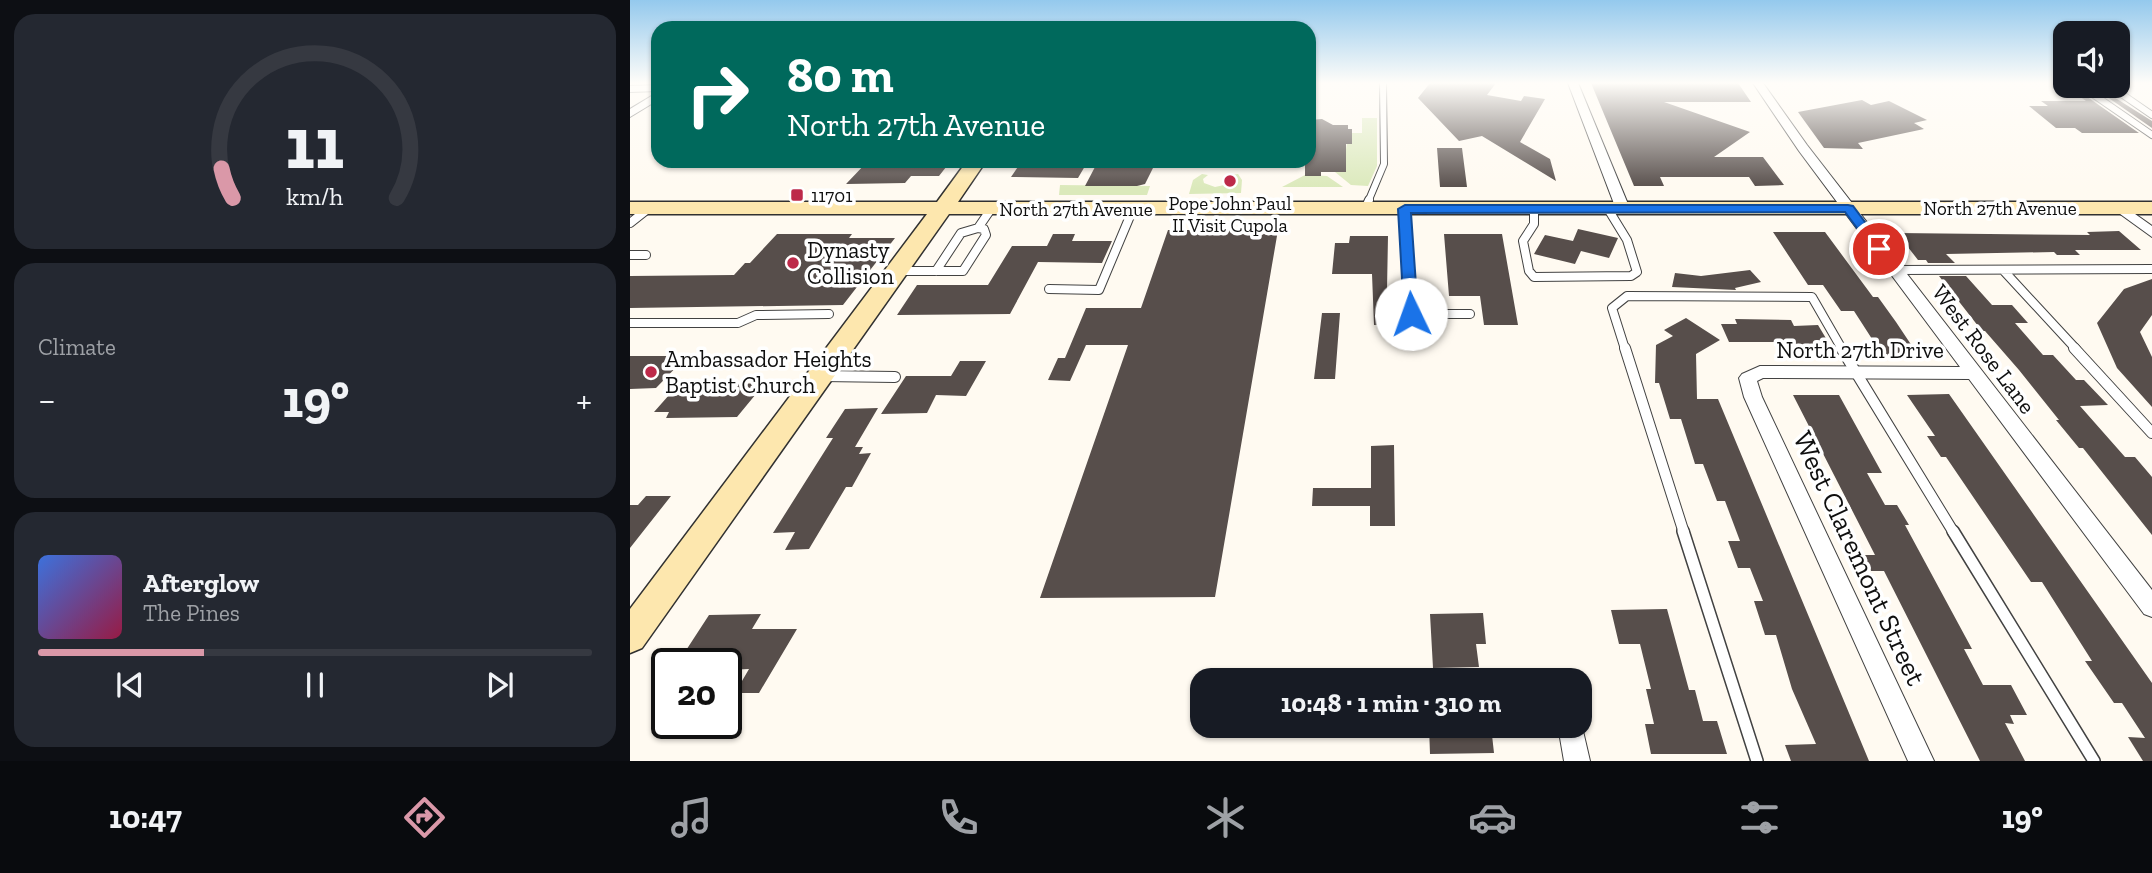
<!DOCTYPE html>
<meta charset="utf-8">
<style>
:root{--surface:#171b24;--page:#242831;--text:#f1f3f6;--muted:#9ea1a6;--line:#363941;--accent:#da98a8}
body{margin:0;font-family:"Zilla Slab",serif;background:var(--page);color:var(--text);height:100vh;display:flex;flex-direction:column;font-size:26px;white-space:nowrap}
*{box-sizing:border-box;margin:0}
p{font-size:23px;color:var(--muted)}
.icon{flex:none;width:38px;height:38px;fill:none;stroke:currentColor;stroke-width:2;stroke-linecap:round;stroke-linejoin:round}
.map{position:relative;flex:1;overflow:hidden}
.side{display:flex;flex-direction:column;gap:14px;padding:14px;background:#0d0f14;width:630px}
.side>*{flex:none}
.hud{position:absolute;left:21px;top:21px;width:665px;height:147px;border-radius:21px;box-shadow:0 2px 5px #0004;background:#00695c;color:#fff;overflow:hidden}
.buttons{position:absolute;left:1423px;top:21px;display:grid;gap:14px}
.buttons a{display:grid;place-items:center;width:77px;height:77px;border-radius:14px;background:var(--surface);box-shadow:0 2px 5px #0004;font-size:35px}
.speed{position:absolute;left:21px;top:648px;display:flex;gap:14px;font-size:35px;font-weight:700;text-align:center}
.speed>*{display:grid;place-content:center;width:91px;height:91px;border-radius:50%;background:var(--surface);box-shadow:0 2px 5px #0004;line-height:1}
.speed .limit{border:4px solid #111;border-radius:10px;background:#fff;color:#111}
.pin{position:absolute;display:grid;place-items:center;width:60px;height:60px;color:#fff;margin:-30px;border:4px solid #fff;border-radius:50%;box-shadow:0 2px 7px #0007}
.me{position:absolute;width:77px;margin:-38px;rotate:357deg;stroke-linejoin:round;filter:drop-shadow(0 0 5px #0008)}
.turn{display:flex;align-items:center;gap:24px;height:147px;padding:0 21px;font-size:32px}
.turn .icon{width:91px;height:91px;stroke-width:2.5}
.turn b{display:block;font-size:49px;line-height:60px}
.big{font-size:52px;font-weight:800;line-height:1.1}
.side .widget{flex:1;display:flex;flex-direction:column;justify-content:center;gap:10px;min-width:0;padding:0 24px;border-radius:21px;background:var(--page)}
.side .dial{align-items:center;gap:0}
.dial svg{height:182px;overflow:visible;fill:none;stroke:var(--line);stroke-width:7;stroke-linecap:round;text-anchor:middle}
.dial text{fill:var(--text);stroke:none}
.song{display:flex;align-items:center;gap:21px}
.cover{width:84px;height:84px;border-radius:10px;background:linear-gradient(135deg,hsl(220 70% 55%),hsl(340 70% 35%))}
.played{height:7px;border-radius:4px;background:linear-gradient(90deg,var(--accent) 30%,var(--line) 30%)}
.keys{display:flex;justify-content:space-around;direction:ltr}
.heat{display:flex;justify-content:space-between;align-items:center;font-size:38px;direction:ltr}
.trip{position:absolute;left:560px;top:668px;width:402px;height:70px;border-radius:21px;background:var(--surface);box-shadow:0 2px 5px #0004;font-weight:800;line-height:70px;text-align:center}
.dock{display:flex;height:112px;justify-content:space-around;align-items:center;background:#090b0e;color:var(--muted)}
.dock .icon{width:49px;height:49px}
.dock .on{color:var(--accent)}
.dock b{font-size:32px;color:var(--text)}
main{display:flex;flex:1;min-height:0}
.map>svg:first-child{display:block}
.green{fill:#dbe9bb}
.building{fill:#574e4b}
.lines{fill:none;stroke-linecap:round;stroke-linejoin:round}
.lane-far3-casing{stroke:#424242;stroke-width:8}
.lane-far2-casing{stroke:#424242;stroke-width:10}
.lane-far1-casing{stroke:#424242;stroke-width:12}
.lane-casing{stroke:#424242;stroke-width:14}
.street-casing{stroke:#424242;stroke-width:2}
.secondary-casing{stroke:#313131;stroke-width:3}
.lane-far3{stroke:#fff;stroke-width:6}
.lane-far2{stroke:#fff;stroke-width:8}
.lane-far1{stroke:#fff;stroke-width:10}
.lane{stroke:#fff;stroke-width:11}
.street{fill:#fff;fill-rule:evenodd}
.secondary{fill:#fde7ae;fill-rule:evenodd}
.route{fill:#1a73e8;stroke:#114b97;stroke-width:2}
.poi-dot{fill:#bd2949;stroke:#fff;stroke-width:2.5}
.labels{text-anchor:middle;stroke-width:7;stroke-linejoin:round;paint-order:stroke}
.far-poi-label{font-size:19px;fill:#0f0f0f;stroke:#fff;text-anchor:start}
.far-street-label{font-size:19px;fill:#0f0f0f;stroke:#fff}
.poi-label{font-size:23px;fill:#0f0f0f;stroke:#fff;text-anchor:start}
.street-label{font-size:23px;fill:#0f0f0f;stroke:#fff}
.near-street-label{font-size:28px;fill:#0f0f0f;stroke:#fff}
</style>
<main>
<section class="side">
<div class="widget dial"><svg viewBox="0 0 100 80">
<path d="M14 69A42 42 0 1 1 86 69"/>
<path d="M14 69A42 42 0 0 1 9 56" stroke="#da98a8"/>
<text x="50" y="56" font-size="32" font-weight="700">11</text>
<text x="50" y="72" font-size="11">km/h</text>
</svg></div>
<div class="widget"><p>Climate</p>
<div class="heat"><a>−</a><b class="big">19°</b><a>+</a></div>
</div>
<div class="widget">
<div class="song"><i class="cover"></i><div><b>Afterglow</b><p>The Pines</p></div></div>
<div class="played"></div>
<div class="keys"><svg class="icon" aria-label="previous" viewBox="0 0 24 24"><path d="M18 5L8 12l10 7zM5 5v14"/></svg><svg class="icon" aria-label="pause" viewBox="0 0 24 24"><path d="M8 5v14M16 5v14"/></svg><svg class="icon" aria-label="next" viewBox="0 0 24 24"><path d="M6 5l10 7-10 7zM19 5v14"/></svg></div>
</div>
</section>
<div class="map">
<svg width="1522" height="761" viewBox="0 0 1522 761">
<rect width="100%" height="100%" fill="#fffaf1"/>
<path class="green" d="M732,118H747V166L738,186L721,185L705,172H716V165H713L717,144H721L722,133H732Z
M572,174L578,175L573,179L574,183L585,187L599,184L602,179L601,175L608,174L612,180L611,193L559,194L563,180Z
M675,175L697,176L713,187H652Z
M430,185L520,186L517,195H429Z"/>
<path class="building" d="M800,83H866L857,95L891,101L894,96L915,99L890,142L920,159L926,181L852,136L829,141L788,98Z
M961,83H1108L1121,102H1034L1120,132L1084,157H1133L1154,185L1125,186L1119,177H1030L1034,186H1004Z
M1446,94H1453L1509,133H1452L1445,128H1426L1399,106H1418L1411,101H1456Z
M1473,94H1479L1522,121V128Z
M1232,100L1241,105L1259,101L1297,120L1284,123L1294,129L1228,143L1233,149L1194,148L1168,112Z
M692,119L703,125H718V129H722V144H716V172H691V176H675V161H679V120Z
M807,148H832L837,187H810Z
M238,161H293L320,162L309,176H281L275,183L216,184Z
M392,161H458L448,178L381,177Z
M465,167H513L523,168L515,184L507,186H455Z
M583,227L648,230L585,597L410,598L498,345H456L440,381L418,380L428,358H435L456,308H511L538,230H582Z
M948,229L988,238L979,258L951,251L945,264L904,254L915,235L943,241Z
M1489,231L1511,250H1445L1450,255H1427L1424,252L1316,254L1325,263H1298L1296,260H1288L1267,233L1460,235L1457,232Z
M1143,232H1195L1243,297H1248L1266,322L1284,349H1274L1280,357L1253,356L1224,311H1211L1193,285H1178Z
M147,234H222L219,238H265L213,305L0,308V276L104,275L115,263H120Z
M423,234H445L442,241H482L472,263L408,262L380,314L267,315L287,285H358L382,246H417Z
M814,234H872L888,325H854L850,296H819Z
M720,236H758L757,290H763L765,324L744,325L742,274H702L705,243H719Z
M1120,270L1131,282L1105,288L1106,290L1042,287L1045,273L1071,276Z
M1309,276H1336L1362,305H1382L1398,323H1385L1413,355H1423L1446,380H1454L1478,405L1450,406L1495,457H1505L1522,477V535L1453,448H1449L1426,420H1429L1389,370L1355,331H1352Z
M1522,279V315L1510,332L1522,357V407L1487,368L1467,323L1494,289Z
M692,313H710L705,379H684Z
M1056,318L1090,340L1066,354L1067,399H1088L1239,761H1161L1155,745L1186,744L1162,689L1146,635H1135L1124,601H1133L1120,568H1108L1098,541H1110L1095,501H1087L1073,464H1065L1051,419H1040L1029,383H1025L1026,345L1043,336L1034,330Z
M1105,319L1161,320L1164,326L1188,325L1203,350H1159L1154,342H1099L1091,324H1107Z
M0,356H57L26,388L0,389Z
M330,361H356L336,396L306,395L297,413L251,414L276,376H321Z
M135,383L107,417L36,418L39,412H24L47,386Z
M1319,394L1522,683V761H1513L1498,737L1515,738L1492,703H1484L1455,661H1462L1412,582H1401L1316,457H1311L1297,436H1305L1277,395Z
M1163,395H1209L1252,473H1237L1255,505H1267L1279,525H1275L1342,649H1334L1353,685H1381L1397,715H1380L1384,724L1375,723L1395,761H1350L1254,571H1241L1233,555H1245Z
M248,408L225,447H233L229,454L241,453L222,487H216L179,549L155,550L165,532L143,533L203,438H196L215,409Z
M764,445L765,526H740V506H682L683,488H741V446Z
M16,496H41L0,548V505H8Z
M1037,609L1059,690H1065L1073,721H1087L1097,754H1021L1015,724H1024L1016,689H1021L1010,644H989L981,610Z
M853,613L856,644H846L849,667L803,668L800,614Z
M131,614L122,629H167L129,693H105L119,669L96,670V663H65L69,658H51L79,615Z
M799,726H861L864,753L800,754Z"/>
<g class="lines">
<g class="lane-far3-casing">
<path id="lane-far3" d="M1451,86L1522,135
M1480,86L1522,115
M0,89L28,88
M738,202L754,164L753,83"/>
</g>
<g class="lane-far2-casing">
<path id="lane-far2" d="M735,209L739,200
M775,209L781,314H840
M904,209V224L893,241L899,271L904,277L1001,276L1007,272L997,240L978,209
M0,223L19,208
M0,255H16
M1265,270L1522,269
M1373,270L1446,349
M267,271H333L356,235L354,229L348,228
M306,271L331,233L348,228L361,209
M419,289L469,290L503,209
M0,323H108L126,315L199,314
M995,349L982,308L997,296L1182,297L1212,349"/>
</g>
<g class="lane-far1-casing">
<path id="lane-far1" d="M995,348L1054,533
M1211,348L1324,533
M1444,348L1522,433
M192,376L265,377"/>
</g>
<g class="lane-casing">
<path id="lane" d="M1053,531L1127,761
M1323,531L1464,761"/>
</g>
<g class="street-casing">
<path id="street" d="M938,83H948L1000,209L998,212H988L986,209Z
M1123,83H1133L1177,145L1522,590V617L1514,614L1339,379L1133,378L1127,381L1132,397L1304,761H1278L1114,397L1109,378L1112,374L1130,366L1330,367L1169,151Z
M28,92V100L0,117V109Z
M1491,204L1522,226V237L1486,211V205Z
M950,718L960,761H934L928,726H950Z"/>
</g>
<g class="secondary-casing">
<path id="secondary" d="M337,161H356L328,202H1522V214H319L12,648L0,653V609L297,214H0V202H307Z"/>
</g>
<use href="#lane-far3" class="lane-far3"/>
<use href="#lane-far2" class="lane-far2"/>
<use href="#lane-far1" class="lane-far1"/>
<use href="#lane" class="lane"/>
<use href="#street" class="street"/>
<use href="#secondary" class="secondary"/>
</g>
<linearGradient id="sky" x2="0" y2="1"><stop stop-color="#94c9ed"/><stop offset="0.44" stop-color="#fffdf9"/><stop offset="1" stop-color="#fffdf9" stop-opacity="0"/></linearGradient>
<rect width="1522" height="189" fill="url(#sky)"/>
<path class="route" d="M775,205H1218L1223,206L1255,249L1253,251H1244L1215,212L781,213L788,314L781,319L774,314L768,209Z"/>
<g class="poi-dot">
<circle cx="600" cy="181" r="7"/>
<rect x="160" y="188" width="14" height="14" rx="3.5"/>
<circle cx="163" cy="263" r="7"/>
<circle cx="21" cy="372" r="7"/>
</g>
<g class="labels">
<g class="far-poi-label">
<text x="181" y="202">11701</text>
<text x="600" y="210" text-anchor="middle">Pope John Paul<tspan x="600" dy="22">II Visit Cupola</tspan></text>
</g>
<g class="far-street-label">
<text x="1370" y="215">North 27th Avenue</text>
<text x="446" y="216">North 27th Avenue</text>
</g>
<g class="poi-label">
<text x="177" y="258">Dynasty<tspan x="177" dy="26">Collision</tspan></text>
<text x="35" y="367">Ambassador Heights<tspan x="35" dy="26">Baptist Church</tspan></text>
</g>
<g class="street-label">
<text transform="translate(1354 349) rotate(53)" y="8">West Rose Lane</text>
<text x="1230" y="358">North 27th Drive</text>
</g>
<g class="near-street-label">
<text transform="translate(1230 558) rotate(65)" y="10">West Claremont Street</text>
</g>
</g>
</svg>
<div class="buttons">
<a><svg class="icon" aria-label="sound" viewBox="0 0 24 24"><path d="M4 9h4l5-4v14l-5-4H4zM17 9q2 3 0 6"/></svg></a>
</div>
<div class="speed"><div class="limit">20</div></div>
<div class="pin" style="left:1249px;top:249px;background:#d93025"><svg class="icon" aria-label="arrive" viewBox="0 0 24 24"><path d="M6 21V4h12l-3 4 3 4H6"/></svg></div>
<svg class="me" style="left:781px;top:314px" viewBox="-20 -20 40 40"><circle r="19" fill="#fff"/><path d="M0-13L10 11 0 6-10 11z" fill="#1a73e8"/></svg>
<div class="trip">10:48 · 1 min · 310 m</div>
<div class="hud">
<div class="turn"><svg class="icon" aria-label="right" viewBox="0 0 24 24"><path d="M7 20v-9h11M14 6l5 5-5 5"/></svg><div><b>80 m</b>North 27th Avenue</div></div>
</div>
</div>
</main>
<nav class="dock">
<b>10:47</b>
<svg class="icon on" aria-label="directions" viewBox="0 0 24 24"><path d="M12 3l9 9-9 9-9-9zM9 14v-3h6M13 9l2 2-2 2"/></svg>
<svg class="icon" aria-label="music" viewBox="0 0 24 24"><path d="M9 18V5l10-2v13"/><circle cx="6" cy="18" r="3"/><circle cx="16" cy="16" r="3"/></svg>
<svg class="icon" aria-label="phone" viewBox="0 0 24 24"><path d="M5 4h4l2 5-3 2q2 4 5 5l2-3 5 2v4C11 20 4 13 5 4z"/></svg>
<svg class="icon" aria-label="climate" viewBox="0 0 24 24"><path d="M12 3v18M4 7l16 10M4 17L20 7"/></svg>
<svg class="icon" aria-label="car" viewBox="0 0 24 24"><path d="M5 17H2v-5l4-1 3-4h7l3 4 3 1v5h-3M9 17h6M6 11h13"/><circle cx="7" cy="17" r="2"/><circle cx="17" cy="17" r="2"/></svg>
<svg class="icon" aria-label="filters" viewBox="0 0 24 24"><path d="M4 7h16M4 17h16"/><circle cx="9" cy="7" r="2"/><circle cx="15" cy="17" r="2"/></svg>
<b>19°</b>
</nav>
